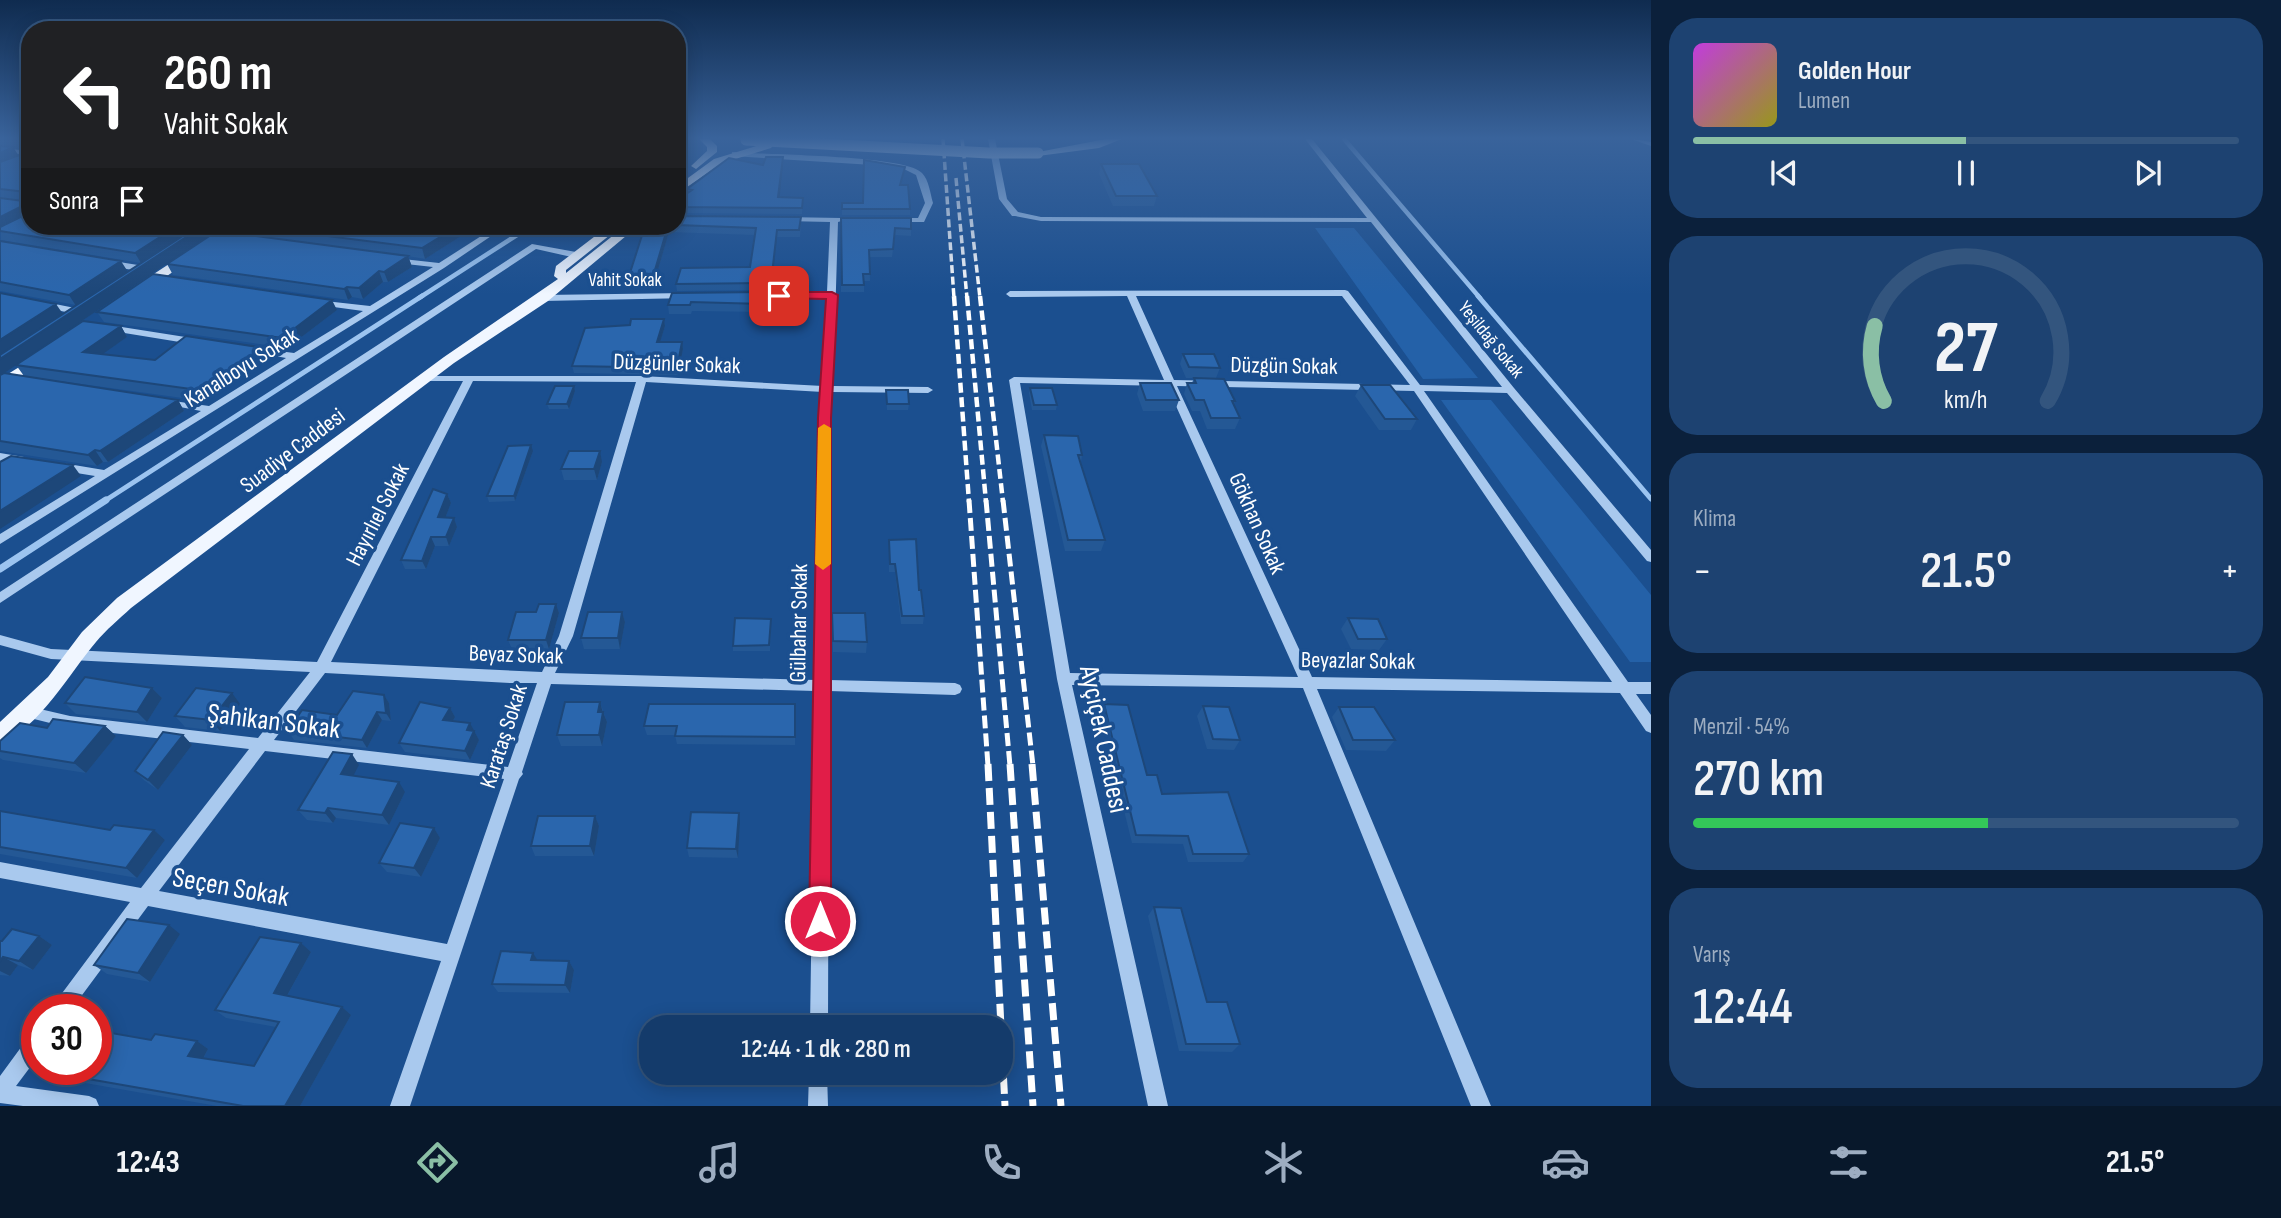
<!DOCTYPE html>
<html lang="tr">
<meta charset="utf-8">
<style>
:root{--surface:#143b6b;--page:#1d4271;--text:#f1f3f6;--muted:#9dadc1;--line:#33557e;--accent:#8abfa5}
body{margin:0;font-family:"Sofia Sans Condensed",sans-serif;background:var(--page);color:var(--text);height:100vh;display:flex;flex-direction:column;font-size:26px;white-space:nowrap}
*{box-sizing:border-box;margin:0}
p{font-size:23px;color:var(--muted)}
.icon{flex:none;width:38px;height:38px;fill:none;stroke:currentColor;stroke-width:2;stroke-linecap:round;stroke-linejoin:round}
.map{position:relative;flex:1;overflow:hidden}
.side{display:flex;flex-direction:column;gap:18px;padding:18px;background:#0b203b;width:630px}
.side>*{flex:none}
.banner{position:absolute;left:21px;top:21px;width:665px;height:214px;border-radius:28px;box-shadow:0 4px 18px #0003,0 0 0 2px var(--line);background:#202124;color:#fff;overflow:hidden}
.speed{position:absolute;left:21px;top:994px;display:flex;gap:14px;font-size:35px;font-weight:700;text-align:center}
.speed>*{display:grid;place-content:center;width:91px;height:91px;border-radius:50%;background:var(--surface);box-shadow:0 4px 18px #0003,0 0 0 2px var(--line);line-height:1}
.speed .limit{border:10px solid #d22;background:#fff;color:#111}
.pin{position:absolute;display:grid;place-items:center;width:60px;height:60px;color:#fff;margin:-30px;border-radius:14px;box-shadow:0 4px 10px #0006}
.me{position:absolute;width:77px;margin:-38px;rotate:0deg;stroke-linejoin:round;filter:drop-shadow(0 0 5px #0008)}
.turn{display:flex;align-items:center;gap:24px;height:147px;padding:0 28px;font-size:32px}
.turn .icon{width:91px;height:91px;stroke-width:2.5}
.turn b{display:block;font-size:49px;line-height:60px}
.then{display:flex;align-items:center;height:66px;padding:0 28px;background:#0003;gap:14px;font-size:26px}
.big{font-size:52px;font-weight:600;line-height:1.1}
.side .tile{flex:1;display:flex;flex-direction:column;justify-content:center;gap:10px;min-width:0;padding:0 24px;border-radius:28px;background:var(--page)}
.side .dial{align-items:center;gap:0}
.dial svg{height:182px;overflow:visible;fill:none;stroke:var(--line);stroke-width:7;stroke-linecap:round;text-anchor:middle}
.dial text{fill:var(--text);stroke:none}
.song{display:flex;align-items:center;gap:21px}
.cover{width:84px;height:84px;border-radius:10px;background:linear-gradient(135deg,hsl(290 70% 55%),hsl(60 70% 35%))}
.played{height:7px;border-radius:4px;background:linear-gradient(90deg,var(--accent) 50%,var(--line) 50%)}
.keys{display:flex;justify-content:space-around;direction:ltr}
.heat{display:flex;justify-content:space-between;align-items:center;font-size:38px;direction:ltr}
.charge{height:10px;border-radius:5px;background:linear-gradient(90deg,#34c759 54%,var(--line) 0)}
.trip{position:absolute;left:639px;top:1015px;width:374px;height:70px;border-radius:28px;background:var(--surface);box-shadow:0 4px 18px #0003,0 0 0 2px var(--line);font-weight:600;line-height:70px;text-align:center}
.tabs{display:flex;height:112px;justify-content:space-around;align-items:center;background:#08182b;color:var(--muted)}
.tabs .icon{width:49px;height:49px}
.tabs .active{color:var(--accent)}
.tabs b{font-size:32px;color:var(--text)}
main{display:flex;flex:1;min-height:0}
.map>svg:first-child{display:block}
.green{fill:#2461a8}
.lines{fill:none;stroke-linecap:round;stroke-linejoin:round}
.stream-far2{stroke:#9cc4f0;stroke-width:4.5}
.stream-far1{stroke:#9cc4f0;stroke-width:5}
.stream{stroke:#9cc4f0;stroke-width:7}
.minor{fill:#a9c9ee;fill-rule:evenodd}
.major{fill:#f0f6ff;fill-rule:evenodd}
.rail-far3{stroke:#fff;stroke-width:3.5;stroke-dasharray:8 3.5;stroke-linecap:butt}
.rail-far2{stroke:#fff;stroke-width:4.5;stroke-dasharray:10 4.5;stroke-linecap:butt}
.rail-far1{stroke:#fff;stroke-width:5;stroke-dasharray:13 5;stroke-linecap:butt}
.rail{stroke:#fff;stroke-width:7;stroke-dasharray:17 7;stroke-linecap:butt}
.major-bridge{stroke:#f0f6ff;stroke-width:11}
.wall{fill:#245895;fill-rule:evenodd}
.shaded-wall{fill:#1d4779}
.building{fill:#2a66ad;stroke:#1d4779;stroke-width:2}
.route{fill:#e11d48;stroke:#92132f;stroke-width:2}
.slow{fill:#f59e0b}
.labels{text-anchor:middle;stroke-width:7;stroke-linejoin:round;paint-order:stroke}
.far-street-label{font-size:19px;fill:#fff;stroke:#1b4f8f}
.street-label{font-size:23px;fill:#fff;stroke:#1b4f8f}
.near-street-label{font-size:28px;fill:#fff;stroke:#1b4f8f}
</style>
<main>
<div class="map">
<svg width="1651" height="1106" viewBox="0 0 1651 1106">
<rect width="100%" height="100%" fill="#1b4f8f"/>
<path class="green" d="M1315,228H1354L1478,378L1423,379Z
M1441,400H1491L1651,595V662H1630Z"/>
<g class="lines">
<path class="stream-far2" d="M1344,139L1480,298
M419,298L531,226"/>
<path class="stream-far1" d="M1478,296L1651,499
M103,502L422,296"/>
<path class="stream" d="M0,569L106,500"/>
<path class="minor" d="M988,139H995L1007,199L1018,212L1041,217L1367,218L1305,139H1312L1514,388L1651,550V562L1647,561L1507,393L1424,391L1628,682H1651V694H1636L1651,715V733L1646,731L1620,693L1317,689L1491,1106H1471L1303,688L1072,685L1168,1106H1148L1057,679L1009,380L1014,377L1164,380L1127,296L1010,297L1006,294L1010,291L1345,290L1348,291L1420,385L1502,387L1371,222L1041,221L1015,216H1012L999,199ZM1136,296H1342L1410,385L1174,380ZM1020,383L1167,386L1298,677L1070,673ZM1177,386L1414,391L1612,682L1312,677Z
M1633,139L1651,142V146L1634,140Z
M0,148L30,151V155L0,152Z
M735,152C765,155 907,155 922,173C929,180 930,193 933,203L924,222H892L891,220L895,218H918L925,203L916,175L906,170L889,166L732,156V152Z
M783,217L841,218L845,220L838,222L833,386L928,387L933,390L928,393L833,392L830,418L829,680L955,683L960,685L962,689L960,693L955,695L829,691L828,1027H810L815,691L551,684L522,772L523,774L519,779L410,1106H390L441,961L148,906L71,1010H51L54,1004L130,902L0,878V862L141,888L249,749L70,728L22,716L20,712L22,708L27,706L70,716L258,738L310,672L51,659L0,645V635L51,649L317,662L463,381H424L420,380V376H642L823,386L827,298L754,299L750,296L754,293L827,292L830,222L786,221L782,219ZM473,381L636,382L559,636L542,672L331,662ZM646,382L823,392L820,418L815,680L555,673L573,636ZM325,673L510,683H537L508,767L274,740ZM265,751L504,779L447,944L159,891Z
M158,226C172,225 191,224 204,231L200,233L162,228Z
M464,226H506L444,268L0,544V534L95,476L58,470L56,467L58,464L62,463L104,470L201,411L159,403V399L209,406L286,358L248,351V347L294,353L363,311L319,305L316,304V300L370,306L433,267L397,263L394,262V258L439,263L489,231L468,228Z
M532,244L576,252L580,255L576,258L536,249L0,603V592Z
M107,260L144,266L148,269L144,272L104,265L103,263Z
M687,293L691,296L690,298L543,301L539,298L543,295Z
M45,302L80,309L85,312L80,315L42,307L40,305Z
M109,325L198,339L203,342L198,345L106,330V326Z
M0,453L24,457L30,461L24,465L0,461Z
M37,1033V1058L16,1086L89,1096L96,1099L99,1106H23L0,1103V1076L30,1035Z
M809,1073H827L828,1106H808Z"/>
<path class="major" d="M699,139H710L717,146V152L696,169L691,166L707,151V147Z
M767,139H778L771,148L722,163L677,194V186L714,159L763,144Z
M1106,139H1122L1099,148L1038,156L1033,153Z
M227,226H240L145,291H137V285Z
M612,226L617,229L615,231L566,270V273L625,226H638L548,301L454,363L131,608C119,619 106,630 96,642C70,672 39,729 0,743V722L48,677L82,632L117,598L444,357L558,279L554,276L556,266L607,227Z
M40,354L45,355V361L0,389V379Z"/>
<path class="rail-far3" d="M943,139L954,298
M962,139L980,298
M956,178L967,298"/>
<path class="rail-far2" d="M954,296L969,502
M967,296L986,502
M980,296L1003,502"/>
<path class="rail-far1" d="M969,500L988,766
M986,500L1010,766
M1003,500L1033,766"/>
<path class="rail" d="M988,764L1001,1027
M1010,764L1033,1106
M1032,764L1061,1106
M1001,1029L1005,1106"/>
<path class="major-bridge" d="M746,140L989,153H1038"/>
</g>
<path class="wall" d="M0,139H30V226H181L185,234L198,226H223L4,373L178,400L184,411L108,462H103L97,466L0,451V293L63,314L76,305L0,291V241L128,272L141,263L1,240ZM13,147L25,149V153L18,155Z
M783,157L779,197L803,198L802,214L677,213V200L688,192L687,189L763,165Z
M1101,164L1157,196L1154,206H1113L1099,174Z
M905,167L901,185L910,209V215H842V203H863Z
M677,216L801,224L800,237H777L771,290L677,291L676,284L750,267L755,235L669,232L653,287H630L628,279L645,226H677Z
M841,218L911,229V236L895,235L892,257H869L870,281H864V292H841Z
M230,226H467L469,231L425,259L408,256L412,267L388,282H383L363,299L352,297L348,300L173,275L167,264L234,233Z
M672,293L770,301L768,312L692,311L691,314H669L668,305Z
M337,310L287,348L104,322L97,312Z
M664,319L665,326L660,342H682L683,349L678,375L574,373L572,366L630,325Z
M121,326L127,337L102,354L155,360L265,348L270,358L204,401L24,376L16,365Z
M1183,354L1220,368L1216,378H1186L1180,364Z
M1194,378L1235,401L1234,404L1240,418L1235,429H1207L1200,411H1192L1184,394L1187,383H1192Z
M1140,383L1179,400L1175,411H1143L1137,394Z
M1361,385L1417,419L1411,430H1379L1355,396Z
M574,386L575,391L569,409H549L547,404Z
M1030,388L1057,405L1056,410H1032L1029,393Z
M886,390L909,404L908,410H887Z
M1044,435L1082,455L1081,462L1105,540L1101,551H1065L1041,446Z
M533,451L515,501L489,502L487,496Z
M602,462L597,480H564L561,469Z
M447,494L451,503L445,518H454L457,527L449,546H435L426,569H405L401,560Z
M889,540L919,590L924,616L923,624H901L895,572H889Z
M556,604L559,613L549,649H512L508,640L536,612Z
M622,612L625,622L620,649H584L581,638Z
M832,613L867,642L866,653L833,652Z
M1348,618L1387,639L1379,650L1351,649L1341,629Z
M771,619L770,651H733V646Z
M152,688L162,698L147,722L76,714L65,703Z
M384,695L389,703L391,721L382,720L367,748L294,740L288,731L337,715Z
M600,702L607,722L602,746H561L557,735Z
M240,704L220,731L185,727L175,716Z
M795,704V745L677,744L675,735H647L644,726Z
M1104,704L1147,775L1162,794L1249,854L1243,862H1188L1183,844L1132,843L1100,713Z
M1203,706L1240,740L1234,750L1207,749L1197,716Z
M1339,707L1395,740L1386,751L1346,750L1332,717Z
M450,708L455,717L453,721L474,731L479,740L470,760L405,752L399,743Z
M105,726L116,736L86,773L3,760L0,758V741L47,728Z
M183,735L192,745L158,790L145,781L135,771Z
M359,765L353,775L405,792L389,825L336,818L333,823L307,820L298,810Z
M0,811L110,830H154L165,840L137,878L0,854Z
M595,816L599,826L594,856H535L531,846Z
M740,823L738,858L689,857L687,848Z
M434,828L440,838L421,877L387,872L379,863Z
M1154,907L1207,1002L1240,1044L1232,1052L1179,1051L1148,916Z
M180,934L150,982L107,974L94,965Z
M39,936L52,945L33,970L18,965L10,976L0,975V941Z
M301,943L311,952L287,996L342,1007L351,1015L300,1106H217L85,1083L71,1076L151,1040L197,1041L208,1049L203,1059L254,1066L276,1027L226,1018L215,1010Z
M537,960L569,961L574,970L570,993L498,992L492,984Z"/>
<path class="shaded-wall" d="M13,147L19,157L0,165V153Z
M783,157V164L779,204L778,197Z
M24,205L30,214L0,230V217Z
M177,226H181L185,234L141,263L135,253Z
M203,226H223L0,376V359Z
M458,226H467L469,231L425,259L422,248Z
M669,226V232L653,287L652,280Z
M777,230V237L771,290V283Z
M408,256L412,267L388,282L384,272Z
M121,261L128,272L76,306L69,295Z
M379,271L383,282L363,299L359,288Z
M347,287L352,297L348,300L344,289Z
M769,292L770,301L768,312L767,304Z
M332,300L337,310L287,348L282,338Z
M56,304L63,314L0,356V340Z
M664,319L665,326L658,349L657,342Z
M121,326L127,337L90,363L83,352Z
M682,342L683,349L678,375L677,368Z
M265,348L270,358L204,401L198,390Z
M574,386L575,391L569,409L567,404Z
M178,400L184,411L108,462L100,451Z
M531,445L533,451L515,501L514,496Z
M95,450L103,462L97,466L88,455Z
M600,451L602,462L597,480L594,469Z
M73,465L81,476L0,529V511Z
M447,494L451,503L442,526L438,517Z
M454,518L457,527L449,546L446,537Z
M431,537L435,546L426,569L422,561Z
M556,604L559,613L549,649L546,640Z
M622,612L625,622L620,649L618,638Z
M152,688L162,698L147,722L137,712Z
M232,693L240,704L220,731L211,720Z
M384,695L389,703L391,721L386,713Z
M600,702L603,713L598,712Z
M450,708L455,717L448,730L443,720Z
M377,712L382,720L367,748L362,740Z
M603,712L607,722L602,746L599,735Z
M470,723L479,740L470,760L465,751L467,730Z
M105,726L116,736L86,773L74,763Z
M183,735L192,745L158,790L148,780Z
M352,754L359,765L349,784L341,774Z
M399,782L405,792L389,825L382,815Z
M328,808L336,818L333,823L325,813Z
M739,813L740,823L738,858L736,849Z
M595,816L599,826L594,856L590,846Z
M434,828L440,838L421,877L414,868Z
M154,830L165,840L137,878L126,868Z
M169,925L180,934L150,982L138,973Z
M39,936L52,945L33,970L19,961Z
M301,943L311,952L284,1001L274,993Z
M533,953L538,961L531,960Z
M3,957L18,965L10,976L0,971V961Z
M569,961L574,970L570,993L565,985Z
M342,1007L351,1015L300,1106H285Z
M197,1041L208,1049L200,1064L188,1056Z"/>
<path class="building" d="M21,139H30V226H177L135,253L0,231V227L25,215L24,205L0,217V198L23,201L26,198V192L0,189V162L25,153L26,140Z
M0,146L13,147L0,153Z
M766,157H783L778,197L803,198L802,208L677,207V200L692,190L687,189L729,158L763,165Z
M864,160L905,167L900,185H908L910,209H842V203H863Z
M1101,164H1139L1157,196H1116Z
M677,216L801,217L799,230H777L771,283L676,284L681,268L750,267L756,228L677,225Z
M841,218H911V229L895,228L893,249L869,250L870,274H863L864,285H842Z
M198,226H203L0,359V355Z
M249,226H458L422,248Z
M645,226H668L652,280L628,279Z
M217,231L408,256L384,272L379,271L359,288L347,287L344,289L167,264Z
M0,241L121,261L69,295L0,282Z
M153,274L332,300L282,338L97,312Z
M769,292L767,304L691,302L690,305H668L672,293Z
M0,293L56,304L0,340Z
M631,319H664L657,342H682L677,368L572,366L585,328L630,325Z
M83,321L121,326L83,352L155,360L186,336L265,348L198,390L16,365Z
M1183,354H1214L1220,368L1189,367Z
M4,373L178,400L100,451L95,450L88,455L0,441V375Z
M1194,378L1224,379L1235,401H1232L1240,418H1211L1204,400H1195L1187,383H1196Z
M1140,383H1171L1179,400H1146Z
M1361,385H1390L1417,419H1385Z
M555,386H574L567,404H547Z
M1030,388H1052L1057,405H1034Z
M886,390H908L909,404H887Z
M1044,435L1078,436L1082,455H1078L1105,540H1068Z
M531,445L514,496H487L508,446Z
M569,451H600L594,469H561Z
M11,456L73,465L0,511V462Z
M433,489L447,494L438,517L454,518L446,537H431L422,561L401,560Z
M916,539L919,590H921L924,616H902L895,564H890L889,540Z
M539,604H556L546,640H508L516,612H536Z
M588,612H622L618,638H581Z
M832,613H865L867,642L833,641Z
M735,618L771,619L769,645L733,646Z
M1348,618L1378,619L1387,639H1358Z
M85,677L152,688L137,712L65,703Z
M196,688L232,693L211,720L175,716Z
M353,691L384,695L386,713L377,712L362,740L288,731L302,710L337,715Z
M420,702L450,708L443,720L470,723L467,730L474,731L465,751L399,743Z
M565,702H600L598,712H603L599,735H557Z
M649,704H795V737L675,736L677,726H644Z
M1104,704L1128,705L1147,775H1157L1162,794L1228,792L1249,854H1193L1188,836L1136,835Z
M1203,706L1229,707L1240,740L1213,739Z
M1339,707H1374L1395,740H1353Z
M53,719L105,726L74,763L0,751V741L20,723L47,728Z
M163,732L183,735L148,780L135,771Z
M333,752L352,754L341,774L399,782L382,815L328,808L325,813L298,810Z
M0,811L110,830L114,825L154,830L126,868L0,847Z
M691,812L739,813L736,849L687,848Z
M538,816H595L590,846H531Z
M400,823L434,828L414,868L379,863Z
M1154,907L1181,908L1207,1002H1227L1240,1044H1186Z
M127,919L169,925L138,973L94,965Z
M12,929L39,936L19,961L3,957L0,961V941H2Z
M260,937L301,943L274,993L342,1007L285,1106H243L71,1076L75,1069H96V1037L100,1031L151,1040L155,1034L197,1041L188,1056L254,1066L279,1022L215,1010Z
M501,951L533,953L531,960L569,961L565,985L492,984Z"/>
<linearGradient id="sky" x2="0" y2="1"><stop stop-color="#0f2b4f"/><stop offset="0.47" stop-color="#39639b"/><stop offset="1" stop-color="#39639b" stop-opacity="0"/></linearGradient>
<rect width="1651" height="294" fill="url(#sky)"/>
<path class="route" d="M779,292H832L838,295L831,418V921L828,929L820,932L812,929L809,921L818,418L826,299L775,298L774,296Z"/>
<path class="slow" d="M824,424L831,428V564L823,570L815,564L818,428Z"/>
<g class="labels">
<g class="far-street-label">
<text x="625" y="286">Vahit Sokak</text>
<text transform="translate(1492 339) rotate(51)" y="7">Yeşildağ Sokak</text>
</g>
<g class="street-label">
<text transform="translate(677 363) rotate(2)" y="8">Düzgünler Sokak</text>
<text transform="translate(1284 365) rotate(1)" y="8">Düzgün Sokak</text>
<text transform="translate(241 367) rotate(-32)" y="8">Kanalboyu Sokak</text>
<text transform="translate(292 450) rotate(-37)" y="8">Suadiye Caddesi</text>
<text transform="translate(377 514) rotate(-63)" y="8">Hayırlıel Sokak</text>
<text transform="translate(1258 523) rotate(66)" y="8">Gökhan Sokak</text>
<text transform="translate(798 623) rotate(-89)" y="8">Gülbahar Sokak</text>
<text transform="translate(516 654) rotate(2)" y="8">Beyaz Sokak</text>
<text transform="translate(1358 660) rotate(1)" y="8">Beyazlar Sokak</text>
<text transform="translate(503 736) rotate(-72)" y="8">Karataş Sokak</text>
</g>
<g class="near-street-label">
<text transform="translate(274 720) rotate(7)" y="10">Şahikan Sokak</text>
<text transform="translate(1105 739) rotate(78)" y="10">Ayçiçek Caddesi</text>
<text transform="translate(231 886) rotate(10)" y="10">Seçen Sokak</text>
</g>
</g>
</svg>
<div class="speed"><div class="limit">30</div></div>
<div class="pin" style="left:779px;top:296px;background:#d93025"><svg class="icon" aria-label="arrive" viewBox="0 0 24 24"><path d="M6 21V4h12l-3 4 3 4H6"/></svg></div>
<svg class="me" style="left:820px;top:921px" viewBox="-20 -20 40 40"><circle r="17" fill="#e11d48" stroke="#fff" stroke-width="3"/><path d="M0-11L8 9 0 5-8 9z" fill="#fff"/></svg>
<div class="trip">12:44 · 1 dk · 280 m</div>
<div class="banner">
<div class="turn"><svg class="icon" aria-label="left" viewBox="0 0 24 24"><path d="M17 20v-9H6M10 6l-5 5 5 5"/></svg><div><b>260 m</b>Vahit Sokak</div></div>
<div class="then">Sonra<svg class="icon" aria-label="arrive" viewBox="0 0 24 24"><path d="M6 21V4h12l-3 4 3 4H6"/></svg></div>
</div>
</div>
<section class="side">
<div class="tile">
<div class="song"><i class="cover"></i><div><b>Golden Hour</b><p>Lumen</p></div></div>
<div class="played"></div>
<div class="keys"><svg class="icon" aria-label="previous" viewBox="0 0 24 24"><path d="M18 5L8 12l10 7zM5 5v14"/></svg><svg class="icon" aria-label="pause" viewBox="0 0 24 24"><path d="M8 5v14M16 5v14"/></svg><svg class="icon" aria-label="next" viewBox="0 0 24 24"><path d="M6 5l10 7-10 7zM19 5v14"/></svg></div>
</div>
<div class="tile dial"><svg viewBox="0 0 100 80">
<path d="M14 69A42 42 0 1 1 86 69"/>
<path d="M14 69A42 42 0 0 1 10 36" stroke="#8abfa5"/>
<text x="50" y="56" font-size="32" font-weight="700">27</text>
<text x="50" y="72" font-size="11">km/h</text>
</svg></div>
<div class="tile"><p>Klima</p>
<div class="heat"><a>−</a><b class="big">21.5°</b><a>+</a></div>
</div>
<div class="tile"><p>Menzil · 54%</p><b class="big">270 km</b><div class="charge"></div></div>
<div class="tile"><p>Varış</p><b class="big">12:44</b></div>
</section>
</main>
<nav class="tabs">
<b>12:43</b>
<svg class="icon active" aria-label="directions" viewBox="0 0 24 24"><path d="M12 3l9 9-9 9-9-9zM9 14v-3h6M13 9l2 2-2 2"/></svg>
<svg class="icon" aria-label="music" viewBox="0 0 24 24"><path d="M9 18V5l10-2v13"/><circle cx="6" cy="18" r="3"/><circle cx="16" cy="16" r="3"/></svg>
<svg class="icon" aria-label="phone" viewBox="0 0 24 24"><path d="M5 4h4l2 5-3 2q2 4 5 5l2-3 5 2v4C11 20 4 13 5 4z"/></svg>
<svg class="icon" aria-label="climate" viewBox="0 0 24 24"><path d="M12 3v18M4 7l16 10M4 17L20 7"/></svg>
<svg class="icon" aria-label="car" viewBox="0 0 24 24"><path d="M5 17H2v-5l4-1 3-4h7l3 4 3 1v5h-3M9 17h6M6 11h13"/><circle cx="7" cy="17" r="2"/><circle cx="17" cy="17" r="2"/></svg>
<svg class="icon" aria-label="filters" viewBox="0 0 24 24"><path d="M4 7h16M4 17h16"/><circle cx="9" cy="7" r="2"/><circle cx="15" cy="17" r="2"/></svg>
<b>21.5°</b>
</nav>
